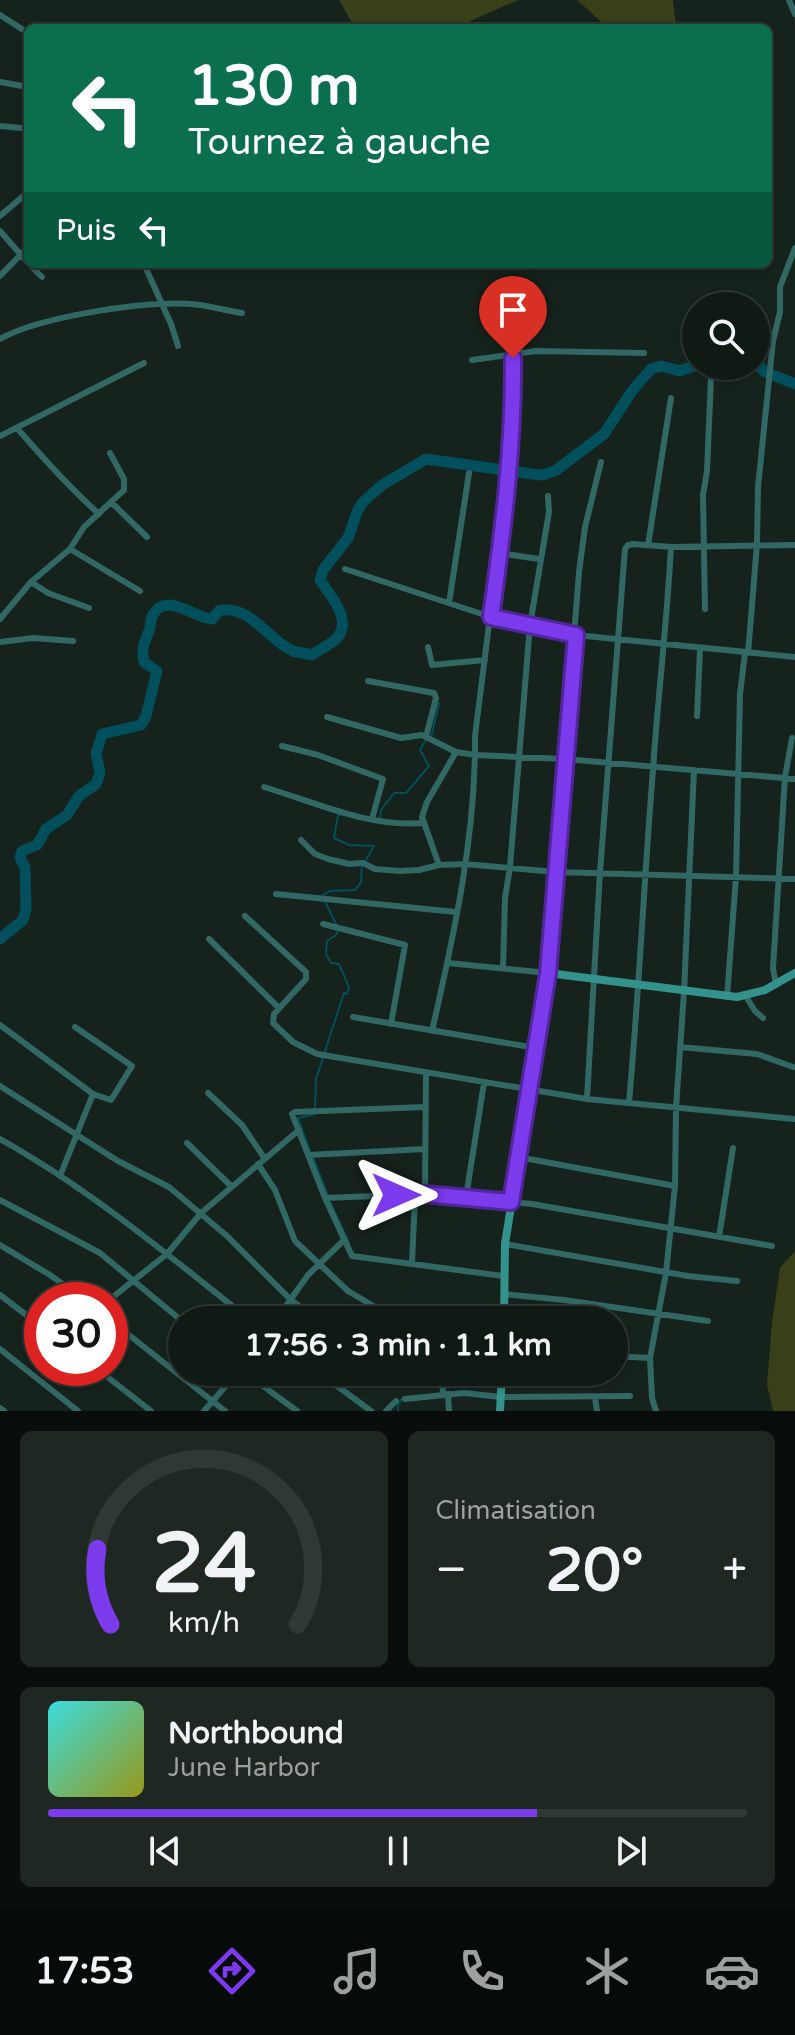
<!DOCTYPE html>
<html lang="fr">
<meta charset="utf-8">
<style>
:root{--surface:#101a15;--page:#1e2722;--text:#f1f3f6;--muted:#9ca1a0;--line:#303834;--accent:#7c3aed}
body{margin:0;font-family:"Varela Round",sans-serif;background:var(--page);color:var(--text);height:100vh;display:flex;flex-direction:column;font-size:30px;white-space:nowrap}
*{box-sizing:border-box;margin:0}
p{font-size:26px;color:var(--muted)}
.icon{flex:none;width:44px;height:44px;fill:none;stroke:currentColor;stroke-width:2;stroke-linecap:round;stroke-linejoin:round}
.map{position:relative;height:1411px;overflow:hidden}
.panel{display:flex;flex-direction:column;gap:20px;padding:20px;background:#090e0c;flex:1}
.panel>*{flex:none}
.hud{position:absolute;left:24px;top:24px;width:748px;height:244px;border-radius:12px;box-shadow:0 2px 6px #0004,0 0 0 2px var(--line);background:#0b6e4f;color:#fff;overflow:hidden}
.tools{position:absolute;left:682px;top:292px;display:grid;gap:16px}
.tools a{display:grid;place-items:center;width:88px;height:88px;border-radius:50%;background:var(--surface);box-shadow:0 2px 6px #0004,0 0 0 2px var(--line);font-size:40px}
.speed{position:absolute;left:24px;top:1282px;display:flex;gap:16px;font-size:40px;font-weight:700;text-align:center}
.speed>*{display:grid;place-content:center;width:104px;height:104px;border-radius:50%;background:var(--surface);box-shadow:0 2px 6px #0004,0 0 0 2px var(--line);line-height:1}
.speed .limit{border:12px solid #d22;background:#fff;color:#111}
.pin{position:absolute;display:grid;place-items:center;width:68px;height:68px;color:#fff;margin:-82px -34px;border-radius:50% 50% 50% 0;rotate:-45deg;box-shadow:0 0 8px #0007}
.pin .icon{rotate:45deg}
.me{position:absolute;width:88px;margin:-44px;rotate:90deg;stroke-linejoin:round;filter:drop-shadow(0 0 6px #0008)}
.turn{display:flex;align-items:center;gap:28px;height:168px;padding:0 32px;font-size:36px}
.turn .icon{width:104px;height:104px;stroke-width:2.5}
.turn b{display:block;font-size:56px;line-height:68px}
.then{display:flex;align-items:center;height:76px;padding:0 32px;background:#0003;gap:16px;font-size:30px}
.big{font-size:60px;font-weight:700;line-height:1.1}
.panel .tile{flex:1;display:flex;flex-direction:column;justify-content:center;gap:12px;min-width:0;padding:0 28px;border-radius:12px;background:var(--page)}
.panel .dial{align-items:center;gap:0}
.dial svg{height:208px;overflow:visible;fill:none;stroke:var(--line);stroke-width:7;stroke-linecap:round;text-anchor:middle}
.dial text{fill:var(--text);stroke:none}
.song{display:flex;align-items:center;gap:24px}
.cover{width:96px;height:96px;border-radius:12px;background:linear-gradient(135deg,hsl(180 70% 55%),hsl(60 70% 35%))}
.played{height:8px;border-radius:4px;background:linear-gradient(90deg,var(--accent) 70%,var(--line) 70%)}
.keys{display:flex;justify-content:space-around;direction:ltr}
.heat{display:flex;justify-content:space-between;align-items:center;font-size:44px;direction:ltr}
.panel .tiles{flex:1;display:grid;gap:20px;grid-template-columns:1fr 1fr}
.tile:last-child{grid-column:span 2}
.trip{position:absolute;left:168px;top:1306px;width:460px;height:80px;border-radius:40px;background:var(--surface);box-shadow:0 2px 6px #0004,0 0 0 2px var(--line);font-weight:700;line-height:80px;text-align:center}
.menu{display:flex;height:128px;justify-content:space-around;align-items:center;background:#060a08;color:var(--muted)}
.menu .icon{width:56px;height:56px}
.menu .selected{color:var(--accent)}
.menu b{font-size:36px;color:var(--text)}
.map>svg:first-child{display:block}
.green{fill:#393f18}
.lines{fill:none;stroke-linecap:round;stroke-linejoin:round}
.stream{stroke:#004f5c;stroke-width:2}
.river{stroke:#004f5c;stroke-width:11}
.street{stroke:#326864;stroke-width:6}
.secondary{stroke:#33928c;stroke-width:8}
.route-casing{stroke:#51269a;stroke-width:20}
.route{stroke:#7c3aed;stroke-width:14}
</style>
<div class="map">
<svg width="795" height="1411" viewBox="0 0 795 1411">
<rect width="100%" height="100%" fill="#16221c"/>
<path class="green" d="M339,0H518L455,28H355Z
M577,0H673L676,26L673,28H608Z
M795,1251V1411H773L767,1385L772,1322L780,1268Z"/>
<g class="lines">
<path class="stream" d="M431,738L439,703
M340,815H338L334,838L349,845L374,846L366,860
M380,819L381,810L394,793H406L429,766L420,750L425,741
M323,895L330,891L355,890L361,882L362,865
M325,901L336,924
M315,1108L316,1079L344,993L347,994L349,987L339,964L331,963L326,954L327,941L336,935L338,930
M310,1151L298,1118L315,1114
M313,1157L328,1196
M330,1202L349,1243
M398,1411V1404L403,1398"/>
<path class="river" d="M756,362L765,372L795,384
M0,939L23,920L26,909L25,867L20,858L22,851L37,845L46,829L67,815L79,796L96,784L100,773L96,754L102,734L141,725L146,716L157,671L144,662C141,649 144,643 149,631C151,626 150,618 154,613C168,592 196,619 212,619L220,610C253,606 267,640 293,651C299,653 306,653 312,655C319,650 329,645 335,640C355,622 330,595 320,580L323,570L348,538L357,512L362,503L382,485L426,459L532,474L542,475L555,471L604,434L632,391L651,369L661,366L680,371L696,365"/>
<path class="street" d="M789,0L795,14
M0,15L28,33
M0,82L28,87
M0,126L21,128
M0,216L28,192
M0,231L28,263
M29,264L42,277
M144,264L171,324L178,346
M0,276L28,247
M0,339C41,316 152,299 200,305C214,307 228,311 242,313
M472,360L536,351L644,353
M17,428C42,457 70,488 99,514
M0,436L144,363
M111,502L147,537
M648,545L671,398
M70,549L140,591
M499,553L539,559
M345,569L491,617L576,635L795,657
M31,582L48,593L89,608
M449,603L469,473
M705,609L703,495L707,471L711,378
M0,619L31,582L70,549L84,527L124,490V479L110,453
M0,642L33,638L73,641
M428,647L432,665L485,660
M748,653L757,544L758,487L773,341L780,312V287L795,248
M368,681L434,693L436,698L426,737
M697,716L700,649
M327,717L401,738L422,735L456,752L476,755L565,759L795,779
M282,746L318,755L383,779L372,819
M264,787C314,802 370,828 422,823
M301,840L315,854L328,859L349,864L363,863L375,869L400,871L419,870L439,865L465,864L555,872L795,879
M439,865L422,817L427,802L456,752
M276,894L456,912
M245,916L306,972V979L274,1014L273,1023L293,1042L317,1054L587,1099L794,1119
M323,924L405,945L391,1024
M209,939L279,1008
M448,963L548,973L579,572L585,527L601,462
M503,968L505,898L510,867L530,625L549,512L548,496
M776,985L773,968L785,777L792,738
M745,995L755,1011L763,1018
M727,997L736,877L740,694L745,653
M353,1017L536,1048
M0,1025L93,1094L111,1100L132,1066L75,1027
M432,1031C454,935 476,835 475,736L509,465L513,355
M680,1047L757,1054L793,1067
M0,1086L118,1161L169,1187L227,1236L290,1299L317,1320
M208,1093L242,1125L265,1159
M587,1099L600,872L625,549L628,545L633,544L671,547L795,545
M629,1103C639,992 644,881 653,770C658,696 667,622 671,547
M425,1107L295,1112L292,1114L325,1198L352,1256L503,1276
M0,1139C90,1189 169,1256 250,1320
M187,1143L232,1187
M308,1155L425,1149
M518,1157L675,1186
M258,1164L275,1190L295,1241L348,1291L382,1311
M60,1176L93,1094
M425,1194L426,1073
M466,1197L484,1083
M325,1198L425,1194L532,1204L772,1246
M0,1200L100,1253L182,1321
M719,1237L733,1148
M505,1244L688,1276L737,1281
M0,1245L50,1275L85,1300
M412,1264L415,1195
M504,1294L564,1300L708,1321
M0,1295L42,1327
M109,1300L167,1254L201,1213L299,1130
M110,1320L225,1411
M276,1320L308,1275L344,1240
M450,1320L452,1309
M0,1349L78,1411
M614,1356L650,1358
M96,1368L151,1411
M244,1372L297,1411
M318,1372L371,1411
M442,1372L443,1395
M448,1394L449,1411
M595,1398L597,1411
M405,1399L464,1393L501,1397L630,1396
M0,1408L4,1411
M204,1411L238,1372
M386,1411L396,1401
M656,1411L652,1398L650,1358L666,1273L675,1186L676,1108L684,992L694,770"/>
<path class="secondary" d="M504,1320L505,1244L548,973L737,997L765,990L795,973
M500,1411L502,1372"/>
</g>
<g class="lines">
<g class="route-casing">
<path id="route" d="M396,1195L425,1194L511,1202L548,973L576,635L491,617C503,531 514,445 513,358"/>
</g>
<use href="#route" class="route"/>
</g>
</svg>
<div class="tools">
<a><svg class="icon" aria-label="search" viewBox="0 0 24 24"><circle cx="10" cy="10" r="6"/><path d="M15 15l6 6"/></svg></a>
</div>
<div class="speed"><div class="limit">30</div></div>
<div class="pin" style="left:513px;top:358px;background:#d93025"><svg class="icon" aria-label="arrive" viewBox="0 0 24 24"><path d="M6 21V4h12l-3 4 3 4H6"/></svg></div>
<svg class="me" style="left:396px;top:1195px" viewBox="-20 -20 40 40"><path d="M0-17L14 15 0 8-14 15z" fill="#7c3aed" stroke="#fff" stroke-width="4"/></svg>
<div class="trip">17:56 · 3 min · 1.1 km</div>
<div class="hud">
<div class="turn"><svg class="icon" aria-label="left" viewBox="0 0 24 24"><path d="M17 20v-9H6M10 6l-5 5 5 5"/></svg><div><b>130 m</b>Tournez à gauche</div></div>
<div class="then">Puis<svg class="icon" aria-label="left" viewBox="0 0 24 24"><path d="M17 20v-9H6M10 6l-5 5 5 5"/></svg></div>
</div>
</div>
<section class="panel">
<div class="tiles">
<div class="tile dial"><svg viewBox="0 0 100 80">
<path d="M14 69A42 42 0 1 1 86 69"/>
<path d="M14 69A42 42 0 0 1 9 40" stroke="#7c3aed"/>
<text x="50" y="56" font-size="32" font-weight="700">24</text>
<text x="50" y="72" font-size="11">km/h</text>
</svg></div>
<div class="tile"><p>Climatisation</p>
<div class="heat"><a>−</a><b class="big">20°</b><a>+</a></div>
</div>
<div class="tile">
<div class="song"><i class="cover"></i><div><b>Northbound</b><p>June Harbor</p></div></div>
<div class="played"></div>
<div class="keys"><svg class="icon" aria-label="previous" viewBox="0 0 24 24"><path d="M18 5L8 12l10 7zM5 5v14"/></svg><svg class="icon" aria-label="pause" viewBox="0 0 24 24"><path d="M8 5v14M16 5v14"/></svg><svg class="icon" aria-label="next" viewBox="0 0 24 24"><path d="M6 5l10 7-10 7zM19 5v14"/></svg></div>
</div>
</div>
</section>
<nav class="menu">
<b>17:53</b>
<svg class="icon selected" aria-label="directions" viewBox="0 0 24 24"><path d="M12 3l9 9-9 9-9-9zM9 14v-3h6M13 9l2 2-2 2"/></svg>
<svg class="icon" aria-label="music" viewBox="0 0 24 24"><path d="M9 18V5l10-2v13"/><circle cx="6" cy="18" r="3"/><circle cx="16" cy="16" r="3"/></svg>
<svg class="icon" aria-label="phone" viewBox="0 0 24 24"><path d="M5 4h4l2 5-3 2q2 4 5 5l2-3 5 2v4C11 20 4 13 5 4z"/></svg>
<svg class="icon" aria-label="climate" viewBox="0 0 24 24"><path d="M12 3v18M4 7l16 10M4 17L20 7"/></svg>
<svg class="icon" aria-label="car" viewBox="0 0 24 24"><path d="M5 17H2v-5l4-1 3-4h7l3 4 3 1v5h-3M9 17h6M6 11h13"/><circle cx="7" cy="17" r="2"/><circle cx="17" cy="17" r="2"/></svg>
</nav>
